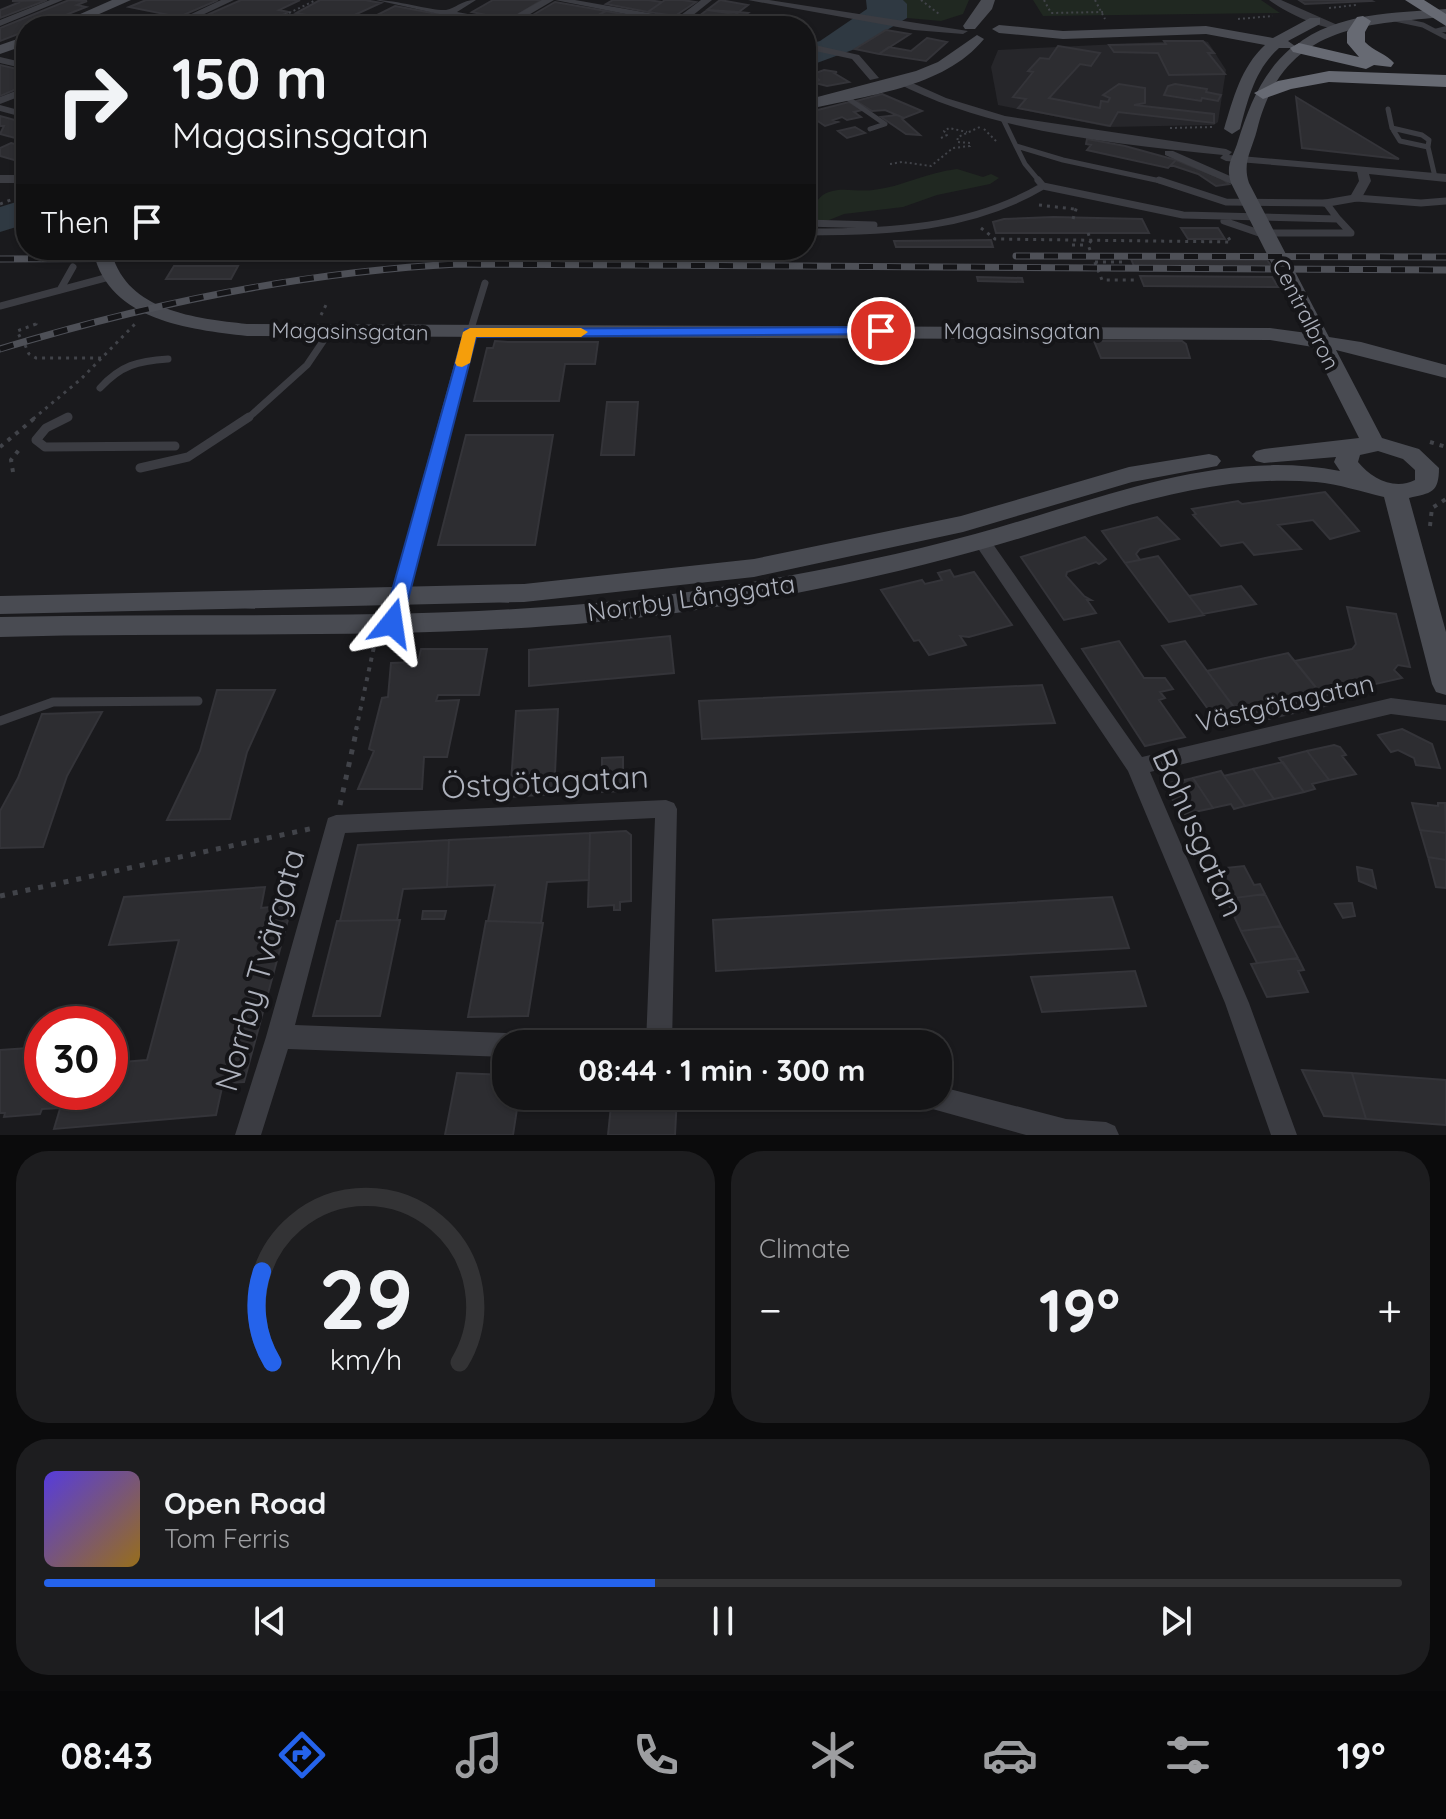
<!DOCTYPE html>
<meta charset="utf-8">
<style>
:root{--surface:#141416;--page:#1d1d1f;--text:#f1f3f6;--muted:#9d9ea1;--line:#333335;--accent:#2563eb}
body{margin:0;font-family:Quicksand,sans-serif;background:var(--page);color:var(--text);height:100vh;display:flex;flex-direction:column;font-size:30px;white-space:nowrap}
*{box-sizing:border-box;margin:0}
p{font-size:26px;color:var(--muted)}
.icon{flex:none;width:44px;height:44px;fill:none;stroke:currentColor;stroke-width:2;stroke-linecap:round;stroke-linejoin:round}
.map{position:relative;height:1135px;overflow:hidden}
.side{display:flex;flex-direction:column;gap:16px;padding:16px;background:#0b0b0c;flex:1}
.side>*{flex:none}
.banner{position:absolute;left:16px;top:16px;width:800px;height:244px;border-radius:32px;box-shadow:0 2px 6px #0004,0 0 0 2px var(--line);background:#141416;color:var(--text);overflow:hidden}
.speed{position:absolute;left:24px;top:1006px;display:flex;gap:16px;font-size:40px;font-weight:700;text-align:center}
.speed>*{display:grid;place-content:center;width:104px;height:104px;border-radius:50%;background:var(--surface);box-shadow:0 2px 6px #0004,0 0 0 2px var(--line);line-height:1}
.speed .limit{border:12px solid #d22;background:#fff;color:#111}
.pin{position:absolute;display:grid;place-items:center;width:68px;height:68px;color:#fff;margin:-34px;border:4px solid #fff;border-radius:50%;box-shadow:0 2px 8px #0007}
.me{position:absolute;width:88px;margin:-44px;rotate:15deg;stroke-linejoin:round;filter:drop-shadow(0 0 6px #0008)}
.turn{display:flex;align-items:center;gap:28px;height:168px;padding:0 24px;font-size:36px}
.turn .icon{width:104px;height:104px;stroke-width:2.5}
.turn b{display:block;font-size:56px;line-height:68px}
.then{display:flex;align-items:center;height:76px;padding:0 24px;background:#0003;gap:16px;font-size:30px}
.big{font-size:60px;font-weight:800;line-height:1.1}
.side .tile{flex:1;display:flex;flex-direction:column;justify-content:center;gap:12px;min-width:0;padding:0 28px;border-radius:32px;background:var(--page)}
.side .dial{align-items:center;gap:0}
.dial svg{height:208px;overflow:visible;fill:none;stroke:var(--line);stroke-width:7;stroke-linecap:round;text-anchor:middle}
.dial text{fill:var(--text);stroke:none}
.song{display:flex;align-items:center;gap:24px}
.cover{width:96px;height:96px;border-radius:12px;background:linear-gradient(135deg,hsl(250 70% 55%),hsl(40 70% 35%))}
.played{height:8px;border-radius:4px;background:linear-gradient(90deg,var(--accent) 45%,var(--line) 45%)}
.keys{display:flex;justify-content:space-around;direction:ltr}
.heat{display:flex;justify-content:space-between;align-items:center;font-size:44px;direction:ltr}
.side .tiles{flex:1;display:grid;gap:16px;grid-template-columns:1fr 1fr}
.tile:last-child{grid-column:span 2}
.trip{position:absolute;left:492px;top:1030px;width:460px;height:80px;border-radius:32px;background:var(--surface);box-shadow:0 2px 6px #0004,0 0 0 2px var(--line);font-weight:800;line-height:80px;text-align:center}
.tabs{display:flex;height:128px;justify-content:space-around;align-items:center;background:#080809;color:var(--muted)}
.tabs .icon{width:56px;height:56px}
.tabs .selected{color:var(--accent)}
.tabs b{font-size:36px;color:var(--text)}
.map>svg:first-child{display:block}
.built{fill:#26262a}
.green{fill:#202821}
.water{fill:#2f3942}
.building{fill:#2d2d31;stroke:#343439;stroke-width:2}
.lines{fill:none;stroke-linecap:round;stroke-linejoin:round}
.path-far3{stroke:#414349;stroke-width:2;stroke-dasharray:2 3;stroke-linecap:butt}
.path-far2{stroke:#414349;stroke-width:3;stroke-dasharray:3 5;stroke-linecap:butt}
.path-far1{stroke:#414349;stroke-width:4;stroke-dasharray:4 6;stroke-linecap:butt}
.path{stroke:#414349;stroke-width:5;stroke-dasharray:5 8;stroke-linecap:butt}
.lane-far2{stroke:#3b3c42;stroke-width:5}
.lane-far1{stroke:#3b3c42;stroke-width:7}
.lane{stroke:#3b3c42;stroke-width:9}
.street{fill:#3b3c42;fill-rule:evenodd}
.secondary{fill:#494b52;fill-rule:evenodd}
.highway{fill:#676a73;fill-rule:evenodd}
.rail-casing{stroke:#4e5057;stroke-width:7}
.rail{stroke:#151518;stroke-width:5;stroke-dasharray:14;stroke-linecap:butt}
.route{fill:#2563eb;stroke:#184099;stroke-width:2}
.slow{fill:#f59e0b}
.labels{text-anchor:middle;stroke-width:8;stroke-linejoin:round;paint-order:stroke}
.far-street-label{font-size:22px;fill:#adb1bc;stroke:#151518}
.street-label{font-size:26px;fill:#adb1bc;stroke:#151518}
.near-street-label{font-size:32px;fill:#adb1bc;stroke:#151518}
</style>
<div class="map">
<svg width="1446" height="1135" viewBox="0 0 1446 1135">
<rect width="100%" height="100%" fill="#1a1a1d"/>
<path class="built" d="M1201,40L1208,42L1226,70L1218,122L1214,125L1108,127L998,105L991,67L998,50Z"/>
<path class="green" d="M903,0H969L963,14L941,21L907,18V5Z
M1033,0H1261L1280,13L1043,16Z
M957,169L983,177L991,174L999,178L990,184L937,195L903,207L844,214L824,222L806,221V211C816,206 818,195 829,192C842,187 858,192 873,190C902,187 927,172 957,169Z"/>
<path class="water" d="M866,0H903L907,4V18L855,49L806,67V45L820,41L867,9Z
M26,199V224L0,232V207Z"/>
<path class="building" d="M47,0L0,18V10L20,2L12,1Z
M69,0L87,1L77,5L86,7L38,26H26V31L0,41V28Z
M146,0H218L179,17L129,7Z
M300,0L279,10L289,12L258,26H231L198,19L241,0Z
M365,0L381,3L337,23L352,26H284L306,15L296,13L320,0Z
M493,0H542L509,20L472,12Z
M613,0H648L662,2L648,12L606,4Z
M665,0H682L696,2L675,16L648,12Z
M720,0L748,5L735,15L728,13L739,12L707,10Z
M1299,0H1370L1372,1L1305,4Z
M555,2L606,11L578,26H542L521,22Z
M395,6L437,14L415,26L361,23Z
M707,10L728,13L735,15L722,25L694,20Z
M606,11L641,18L627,26H578Z
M739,12L748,13L737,20H764L756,26L722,25Z
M767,17L777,18L791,20L785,26H756Z
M641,18L662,22L667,23L662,26H627Z
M462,19L499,26H446Z
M886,30L910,34L879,54L855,49Z
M927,38L947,42L926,61L879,54L889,47L911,51Z
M1164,41H1203L1214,53H1208L1225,74L1169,75L1158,53L1114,52L1109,45L1166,44Z
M1058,46L1100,53L1091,66L1080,64L1049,98L1100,108L1101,101L1108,102L1110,98L1103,95L1119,84L1145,88V103L1134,105L1214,114V123L1118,112L1110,126L1018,108L1026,99L1013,97L1033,72L1028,71L1040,58L1049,59Z
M0,65L26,71L22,75L26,76V85L0,96Z
M824,70L837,72L834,73L849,82L827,86L815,83L819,80L813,74Z
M1175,84L1207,89L1206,92L1221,95L1218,101L1202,98L1201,101L1164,95L1168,86Z
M882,94L922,111L904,118L885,110L872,111L856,101Z
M1296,97L1399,159L1302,148Z
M849,102L862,110L854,112L861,117L847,120L842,117L833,120L838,122L825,126L806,113Z
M897,115L904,118L902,119L920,135L906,134L881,117Z
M0,116L26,123V132L15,138L0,134L4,126H0Z
M855,127L865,133L847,138L838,131Z
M1087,139L1125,146L1176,160L1168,168L1087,150L1091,145L1086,144Z
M11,143L26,147V154L14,160L0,156V148Z
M1176,160L1221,178L1229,184L1216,186L1198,174L1171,165Z
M1053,217L1142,219L1149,233H996L993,222L1004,219Z
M1181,228H1218L1225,239H1188Z
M991,240L993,247H896L894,241Z
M1131,259L1267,260L1272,267L1134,266Z
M174,266H238L231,279H166Z
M1140,276L1272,277L1278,287L1144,286Z
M977,277L1022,278L1023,282L978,281Z
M495,341L508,342H598L595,364H565L559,401H474L487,348H493Z
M1094,341H1182L1186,344L1190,358H1101Z
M607,402H638L634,455H601Z
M466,435H553L535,545H438Z
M1325,492L1359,531L1330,539L1313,520L1278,525L1301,549L1254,555L1243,542L1221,546L1193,515L1196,514L1192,509L1238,501L1242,504Z
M1157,517L1179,539L1140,549L1136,554L1140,560L1125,563L1102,531Z
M1085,537L1106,559L1099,564L1096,562L1067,572L1066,576L1084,596L1091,600H1087L1096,613L1064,620L1021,557Z
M1158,556L1189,596L1204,615L1169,622L1125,563Z
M950,570L954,577L974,572L1012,625L969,637L960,636L966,645L929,655L919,640L914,641L881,590L922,580L925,584L942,580L938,573Z
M1241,586L1256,604L1203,614L1189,596Z
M1347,607L1396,614L1410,667L1398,665L1394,670L1402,678L1323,696L1295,661L1352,649L1356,644Z
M670,636L674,673L529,686V650Z
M1119,641L1144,678H1165L1173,689L1160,692L1165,698L1159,700L1185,737L1145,746L1082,649Z
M1185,641L1207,671L1237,711L1213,716L1162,646Z
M421,649H487L479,695H438L436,701L459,700L447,757H424L422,789H358L374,751L369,749L382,698L388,697L391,663L418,662Z
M1288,653L1330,705L1246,724L1207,671Z
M1042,685L1055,723L702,739L699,701Z
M217,690H275L247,752L230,819L167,820L200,751Z
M558,709L554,794L510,797L516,711Z
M102,712L67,776L43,847L0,848V811L18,778L42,714Z
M1402,729L1432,744L1440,768L1416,765L1414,758L1398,750L1391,752L1378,735Z
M1334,745L1340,747L1346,755L1342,756L1356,774L1329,780L1307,751Z
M1307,751L1329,780L1312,784L1315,789L1304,792L1279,758Z
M623,757V791L602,792V758Z
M1283,762L1304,792L1274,799L1253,769Z
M1253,769L1274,799L1245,806L1224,776Z
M1221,771L1224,776L1245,806L1234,809L1231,804L1213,808L1193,778Z
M1193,778L1213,808L1180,815L1165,784Z
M1412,803L1438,806V803H1445L1446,833L1420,830Z
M1420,830L1446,833V860L1428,857Z
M626,831L631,835V901L620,902V910H614V905L588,907L590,833Z
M590,833L589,880L547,882L541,923L488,921L495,885L447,887L449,840Z
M449,840L447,887L403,889L397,920L340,921L358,845Z
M1428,857L1446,860V888L1436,887Z
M1244,866L1254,885L1260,884L1265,894L1220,900L1206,870Z
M1357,867L1372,870L1376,888L1359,881Z
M265,887L261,908L292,905L244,1082L223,1083L216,1115L54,1129L65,1092H110V1063L147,1060L179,940L109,945L124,897Z
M1265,894L1281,926L1241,931L1226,899Z
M1112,897L1129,948L716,971L713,920Z
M1352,903L1355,916L1343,918L1335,904Z
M423,911H446L444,919H422Z
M400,920L380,1016H313L337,921Z
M486,921L543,923L528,1016L468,1017Z
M1281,926L1298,958L1257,963L1241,931Z
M1298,958L1304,970L1298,971L1308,992L1267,997L1251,964Z
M1135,971L1146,1006L1042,1012L1031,977Z
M42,1047V1092H65L60,1108L42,1109L40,1114L4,1117L5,1113H0V1050Z
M1302,1070L1352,1073L1366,1119L1324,1116Z
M457,1073L506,1075V1096H519L513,1135H445Z
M1352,1073L1446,1080V1125L1366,1119Z
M612,1096H677L675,1135H608Z"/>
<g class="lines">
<path class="path-far3" d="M921,0L939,14
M1044,0L1051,13L1103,12
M1095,0L1105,19
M1329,8L1356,5
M1238,19L1273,16
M262,26L316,0
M1170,128L1213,127
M984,129L997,142
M941,138L947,135L944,131L949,128L967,132
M890,164L902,162L931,166L953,148L970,146V143L957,142L958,137L980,127"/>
<path class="path-far2" d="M0,204L21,196
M1039,205L1074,209
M1073,219L1077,206
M981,228L995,239L1231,242L1228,237
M1088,233L1091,241L1088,245L1102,280H1135
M1072,245H1088
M1095,262H1127
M321,315L326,305
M20,337L17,331L36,324L34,322
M25,345L29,354L36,358H103
M33,419L81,379L137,322"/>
<path class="path-far1" d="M1430,442L1446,447
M0,447L36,417
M13,472L11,460L22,446
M1430,526L1432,508L1446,499
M356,730L375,642"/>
<path class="path" d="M340,805L357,728
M0,896L314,828"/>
<path class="lane-far2" d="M1395,19L1423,25L1446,37
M843,95L885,124L870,129
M1388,109L1392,128
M1003,119L1016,146
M1392,128L1422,135L1429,140L1428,147L1400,141Z
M1016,146L1063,160L1165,182
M1016,146L1025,164L1040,182
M1428,147L1435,177"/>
<path class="lane-far1" d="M1038,180L1043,186L1183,215L1338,219L1326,203L1226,202L1159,180
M1356,198L1421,203L1446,201
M1224,221L1259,233H1351L1338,219
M806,223L874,225
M806,232C889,232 970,229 1043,186
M60,290L73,267
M0,306L109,277
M470,332L485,283
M100,388C121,365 138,361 168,359
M64,419L68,417
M247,419L307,365L330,331"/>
<path class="lane" d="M68,417L46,428L36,440L45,447L175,446
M140,468L188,457L249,417
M0,721L53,702L198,701"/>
<path class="street" d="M50,0H63L0,26V20Z
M221,0H234L179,26H166Z
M376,0C396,0 433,11 446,10C457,8 461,0 476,0L457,12L505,21L542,0H554L515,23L521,26H501L449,16L431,26H419L439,14Z
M555,0H575L677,18L701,0H712L687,20L711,26H670L671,23Z
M748,0H769L968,31L963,34L914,30Z
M1269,0H1281L1342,27C1328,34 1282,10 1269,0Z
M1446,26V32L1435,33L1430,30Z
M806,43L859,55L879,78L870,80L852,59L806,49Z
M0,57L26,63V69L0,63Z
M899,77L946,98L1005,116L1226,149L1232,152L1229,155L1446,174V182L1369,174L1371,181L1360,201L1326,207L1322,206V200L1351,195L1359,181L1357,172L1226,161L1220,158L1223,155C1117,144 990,132 895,82L894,80Z
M26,87V94L0,104V97Z
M0,105L26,112V118L0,111Z
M1165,151H1173L1246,183L1236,186L1165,155Z
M0,175H26V183H0Z
M470,328L477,332L401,623L399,628H385L383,623L463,332Z
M982,535L988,537L1142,757L1391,698L1446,705V721L1391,714L1150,772L1249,1003L1297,1135H1271L1225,1003L1128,771L973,541Z
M666,800L674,803L677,809L672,1044H646L655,818L345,833L295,1025L506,1033L515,1036L518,1044H506V1057L288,1049L261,1135H235L266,1037L328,818L336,815Z
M938,1086L1066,1119L1106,1122L1115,1126L1119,1135H1026L918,1105L914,1096H938Z"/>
<path class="secondary" d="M112,0H131L72,26H53Z
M981,0H995L992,9L975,29H965L963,26Z
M1446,9V17C1358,24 1282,28 1257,130C1252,150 1242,162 1249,183L1329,337L1361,342L1446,365V378L1336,350L1382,438L1419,449L1439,468C1439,493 1431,493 1409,498L1446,632V695L1436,692L1432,684L1384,497C1362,492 1339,484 1316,482C1198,472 1090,520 979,550C882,577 783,598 683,612C457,644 228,630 0,637V617C229,611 460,625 688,592C784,578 880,560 975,534C1093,502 1216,447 1340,471L1334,462L1336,457L1264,463L1256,461L1252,456L1256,451L1264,449L1359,438L1313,347L1270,340L247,336C187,329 107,320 93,250H111C125,311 194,318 247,324L1270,328L1307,333L1231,183C1225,164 1233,158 1238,141C1249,106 1262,73 1291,48H1279C1255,69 1248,99 1240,129L1232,134L1224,129C1233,99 1241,67 1265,45L1206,34L1063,39L999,33L992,29L999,25L1063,31L1206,26L1273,38L1310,18H1320V24L1288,41L1295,46C1337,12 1395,13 1446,9ZM1378,451L1403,459L1415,470V480C1394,491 1371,478 1358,462L1360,455Z
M977,35L984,39C943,89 865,95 806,110V100L916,71L938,62Z
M26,36V45L0,54V45Z
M1209,454L1217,456L1221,461L1217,466L1132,482L963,532L754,577L524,602L0,614V596L524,584L754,559L961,516L1129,467Z"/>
<path class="highway" d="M1405,0H1424L1446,14V26Z
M1363,16L1371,21L1365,32V42C1373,51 1387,54 1394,63L1391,67L1374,65L1366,69L1293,52L1290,48L1299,43L1359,57L1347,43V32L1357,17Z
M1329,71L1446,75V87L1329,82L1291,89L1263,99L1254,93L1278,81Z"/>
<g class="rail-casing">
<path id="rail" d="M1016,256L1446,257
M0,259L400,257
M0,349C151,303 301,272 458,264L1446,270"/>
</g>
<use href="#rail" class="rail"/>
</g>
<path class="route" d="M881,327L889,331L887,334L476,337L402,623L399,627H385L383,623L465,329Z"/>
<path class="slow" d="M470,328H581L588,332L581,337H476L470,363L462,367L457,366L455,363L463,332Z"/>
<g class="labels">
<g class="far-street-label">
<text transform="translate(1306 314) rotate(63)" y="8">Centralbron</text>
<text transform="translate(350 331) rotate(1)" y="8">Magasinsgatan</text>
<text x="1022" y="339">Magasinsgatan</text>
</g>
<g class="street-label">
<text transform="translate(691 598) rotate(-8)" y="9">Norrby Långgata</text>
<text transform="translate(1285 703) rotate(-13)" y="9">Västgötagatan</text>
</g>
<g class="near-street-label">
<text transform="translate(545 782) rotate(-3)" y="11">Östgötagatan</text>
<text transform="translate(1198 833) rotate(66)" y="11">Bohusgatan</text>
<text transform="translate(260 970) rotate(-74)" y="11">Norrby Tvärgata</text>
</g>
</g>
</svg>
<div class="speed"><div class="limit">30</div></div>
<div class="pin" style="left:881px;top:331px;background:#d93025"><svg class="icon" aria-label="arrive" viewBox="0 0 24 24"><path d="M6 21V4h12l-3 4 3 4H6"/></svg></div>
<svg class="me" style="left:392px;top:623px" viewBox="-20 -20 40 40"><path d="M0-17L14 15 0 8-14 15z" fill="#2563eb" stroke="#fff" stroke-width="4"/></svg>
<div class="trip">08:44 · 1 min · 300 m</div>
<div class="banner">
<div class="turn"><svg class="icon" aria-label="right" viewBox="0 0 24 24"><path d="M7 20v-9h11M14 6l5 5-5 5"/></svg><div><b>150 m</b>Magasinsgatan</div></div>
<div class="then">Then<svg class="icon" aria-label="arrive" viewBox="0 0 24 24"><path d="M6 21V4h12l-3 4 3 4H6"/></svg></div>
</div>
</div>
<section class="side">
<div class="tiles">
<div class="tile dial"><svg viewBox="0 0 100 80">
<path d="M14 69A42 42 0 1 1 86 69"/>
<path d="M14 69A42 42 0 0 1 10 34" stroke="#2563eb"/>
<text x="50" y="56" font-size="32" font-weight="700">29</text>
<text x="50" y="72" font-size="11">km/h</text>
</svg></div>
<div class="tile"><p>Climate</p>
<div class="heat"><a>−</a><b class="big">19°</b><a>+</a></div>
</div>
<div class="tile">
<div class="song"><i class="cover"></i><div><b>Open Road</b><p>Tom Ferris</p></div></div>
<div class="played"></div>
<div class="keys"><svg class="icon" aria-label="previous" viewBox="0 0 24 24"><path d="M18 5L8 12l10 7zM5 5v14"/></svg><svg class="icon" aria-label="pause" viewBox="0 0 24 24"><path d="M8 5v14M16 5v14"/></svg><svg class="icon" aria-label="next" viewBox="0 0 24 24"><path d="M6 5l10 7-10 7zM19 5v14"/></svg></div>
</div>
</div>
</section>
<nav class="tabs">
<b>08:43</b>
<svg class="icon selected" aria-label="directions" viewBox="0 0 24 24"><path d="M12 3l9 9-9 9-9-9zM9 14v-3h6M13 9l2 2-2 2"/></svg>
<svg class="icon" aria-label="music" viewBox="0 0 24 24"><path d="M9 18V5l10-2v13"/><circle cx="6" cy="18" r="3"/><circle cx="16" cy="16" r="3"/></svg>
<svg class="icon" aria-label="phone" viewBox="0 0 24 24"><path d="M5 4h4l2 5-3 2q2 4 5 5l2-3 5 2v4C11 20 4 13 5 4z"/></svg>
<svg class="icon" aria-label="climate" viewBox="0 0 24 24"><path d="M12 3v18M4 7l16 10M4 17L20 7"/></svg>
<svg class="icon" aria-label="car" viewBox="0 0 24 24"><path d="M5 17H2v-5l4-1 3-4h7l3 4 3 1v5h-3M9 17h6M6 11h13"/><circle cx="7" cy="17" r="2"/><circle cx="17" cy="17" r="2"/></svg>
<svg class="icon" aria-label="filters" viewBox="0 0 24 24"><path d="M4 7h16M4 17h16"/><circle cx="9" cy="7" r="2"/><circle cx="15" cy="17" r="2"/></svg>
<b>19°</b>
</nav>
